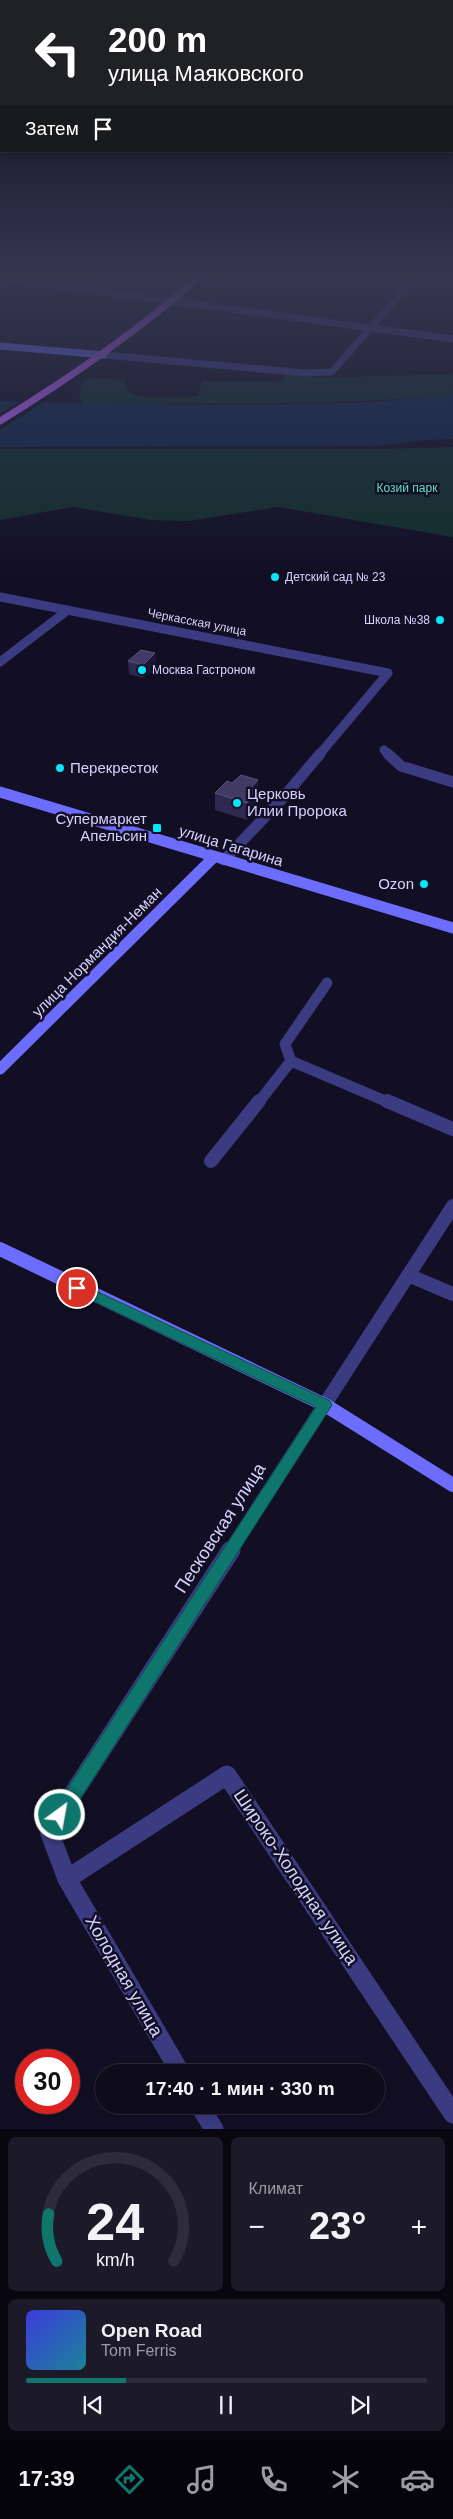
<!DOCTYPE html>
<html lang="ru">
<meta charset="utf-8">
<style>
:root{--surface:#0e0b1b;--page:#1c1928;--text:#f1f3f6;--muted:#9b9ba3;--line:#2e2b3a;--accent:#0f766e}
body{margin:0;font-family:Arial,sans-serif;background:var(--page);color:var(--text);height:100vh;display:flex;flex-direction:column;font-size:19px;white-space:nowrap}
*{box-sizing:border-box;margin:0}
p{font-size:16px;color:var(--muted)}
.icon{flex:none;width:28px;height:28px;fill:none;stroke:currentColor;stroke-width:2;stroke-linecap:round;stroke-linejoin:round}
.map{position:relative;height:2129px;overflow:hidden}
.drawer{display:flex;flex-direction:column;gap:8px;padding:8px;background:#08060f;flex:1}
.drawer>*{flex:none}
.hud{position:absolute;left:0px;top:0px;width:454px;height:152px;box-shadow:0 2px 12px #0003,0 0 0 1px var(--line);background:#202124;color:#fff;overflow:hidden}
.speed{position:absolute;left:15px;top:2049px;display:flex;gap:10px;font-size:25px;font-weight:700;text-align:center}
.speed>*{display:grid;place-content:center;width:65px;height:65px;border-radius:50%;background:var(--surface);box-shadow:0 2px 12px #0003,0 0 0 1px var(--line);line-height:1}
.speed .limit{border:8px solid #d22;background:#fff;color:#111}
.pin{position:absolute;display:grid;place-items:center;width:42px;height:42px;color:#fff;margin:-21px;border:2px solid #fff;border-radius:50%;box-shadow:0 1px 5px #0007}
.me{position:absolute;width:55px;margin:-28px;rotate:32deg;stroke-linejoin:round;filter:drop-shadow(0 0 4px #0008)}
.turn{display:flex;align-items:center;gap:18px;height:105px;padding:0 25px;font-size:22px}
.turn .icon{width:65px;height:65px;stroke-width:2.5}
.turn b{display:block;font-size:35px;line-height:42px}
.then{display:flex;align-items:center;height:48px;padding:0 25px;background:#0003;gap:10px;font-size:19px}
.big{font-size:38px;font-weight:800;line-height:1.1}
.drawer .tile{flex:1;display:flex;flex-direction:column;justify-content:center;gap:8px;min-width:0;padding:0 18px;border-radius:8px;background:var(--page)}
.drawer .dial{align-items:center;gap:0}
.dial svg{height:130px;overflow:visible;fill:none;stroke:var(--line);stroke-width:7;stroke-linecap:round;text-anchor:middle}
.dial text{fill:var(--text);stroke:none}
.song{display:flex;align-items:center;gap:15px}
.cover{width:60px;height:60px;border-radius:8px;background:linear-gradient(135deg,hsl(240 70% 55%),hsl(190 70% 35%))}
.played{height:5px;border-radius:2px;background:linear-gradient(90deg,var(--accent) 25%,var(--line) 25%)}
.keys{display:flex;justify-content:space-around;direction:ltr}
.heat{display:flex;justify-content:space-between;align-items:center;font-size:28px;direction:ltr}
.drawer .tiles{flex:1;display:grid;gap:8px;grid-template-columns:1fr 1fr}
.tile:last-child{grid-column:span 2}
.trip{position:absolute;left:95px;top:2064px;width:290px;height:50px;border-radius:25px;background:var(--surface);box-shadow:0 2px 12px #0003,0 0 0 1px var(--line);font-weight:800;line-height:50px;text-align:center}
.dock{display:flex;height:80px;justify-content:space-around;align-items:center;background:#06040b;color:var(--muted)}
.dock .icon{width:35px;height:35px}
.dock .active{color:var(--accent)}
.dock b{font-size:22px;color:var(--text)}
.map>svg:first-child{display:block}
.green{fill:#122d2c}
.water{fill:#0f2648}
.pier{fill:#120f24}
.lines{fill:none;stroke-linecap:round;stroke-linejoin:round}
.street-far4{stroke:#3b3b82;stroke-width:7}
.street-far3{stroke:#3b3b82;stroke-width:9}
.street-far2{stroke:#3b3b82;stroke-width:11}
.street-far1{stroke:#3b3b82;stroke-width:14}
.street{stroke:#3b3b82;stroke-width:19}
.secondary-far2{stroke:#6c6dfc;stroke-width:7}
.secondary-far1{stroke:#6c6dfc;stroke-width:11}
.secondary{stroke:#6c6dfc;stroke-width:14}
.primary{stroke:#ba5cfb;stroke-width:7}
.wall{fill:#2f2851}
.shaded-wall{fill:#1c1637}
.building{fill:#413a64;stroke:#58527c}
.route{fill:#0f766e;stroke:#0a4d48}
.poi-dot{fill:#05e7f7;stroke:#120f24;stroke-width:2}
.labels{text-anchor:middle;stroke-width:5;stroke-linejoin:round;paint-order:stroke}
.far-park-label{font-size:12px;fill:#60ddb9;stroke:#120f24}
.far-poi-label{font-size:12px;fill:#d6d2fe;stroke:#120f24;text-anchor:start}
.far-street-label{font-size:12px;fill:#d6d2fe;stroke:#120f24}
.poi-label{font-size:15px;fill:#d6d2fe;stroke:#120f24;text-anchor:start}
.street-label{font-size:15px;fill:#d6d2fe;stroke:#120f24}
.near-street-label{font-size:18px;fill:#d6d2fe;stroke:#120f24}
</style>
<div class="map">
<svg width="453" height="2129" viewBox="0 0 453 2129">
<rect width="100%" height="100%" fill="#120f24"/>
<path class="green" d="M288,372L317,378L453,374V396C328,405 207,404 82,403L79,394L82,382L89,378L125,380C126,383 127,388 129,391C137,401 185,397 198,396L202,381L281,382Z
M453,447V537L278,507L188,521L150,520L73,507L0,520V449H379Z"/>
<path class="water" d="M453,396V439L425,440L378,446L0,447V401L212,405L354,403Z"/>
<path class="pier" d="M21,400L45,401L0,430V413Z"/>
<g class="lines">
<path class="street-far4" d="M0,278L453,339
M104,355L306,373L332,372L415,277"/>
<path class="street-far3" d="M0,597L388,673L319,755
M0,662L68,610
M384,750L389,755"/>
<path class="street-far2" d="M388,754L401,766L453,782
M224,860L282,799L320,754
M291,1061L390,1103
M258,1103L291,1061L285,1044L327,983"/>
<path class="street-far1" d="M387,1101L453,1129
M211,1161L259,1101
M408,1275L453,1294
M230,1551L453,1206"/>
<path class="street" d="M67,1879L227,1775L453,2114
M180,2072L67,1879L49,1831L231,1550
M199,2105L214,2129"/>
<path class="secondary-far2" d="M0,346L104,355"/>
<path class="secondary-far1" d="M0,792L453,928
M0,1069L214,857"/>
<path class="secondary" d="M0,1249L325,1405L453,1485"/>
<path class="primary" d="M0,421C70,378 137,332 199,277"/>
</g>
<path class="wall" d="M207,277H226L219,287L207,286Z
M155,653L156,666L143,678L129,674L128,661Z
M258,780V809L247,820L215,810V793L232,783Z"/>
<path class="shaded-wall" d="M219,277H226L219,287Z
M155,653L156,666L143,678V665Z
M258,780V809L247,820V803L250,789Z"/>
<path class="building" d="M141,650L155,653L143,665L128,661Z
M241,775L258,780L250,789L258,791L247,803L215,793L227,781L232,783Z"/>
<linearGradient id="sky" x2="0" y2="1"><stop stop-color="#0a0814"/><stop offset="0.48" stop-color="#333750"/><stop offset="1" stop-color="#333750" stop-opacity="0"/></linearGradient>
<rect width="453" height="575" fill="url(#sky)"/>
<path class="route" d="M77,1282L330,1401L332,1405L66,1821L60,1823L54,1821L51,1815L54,1809L316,1407L72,1291L70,1288L72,1284Z"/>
<g class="poi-dot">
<circle cx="275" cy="577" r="5"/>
<circle cx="440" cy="620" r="5"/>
<circle cx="142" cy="670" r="5"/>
<circle cx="60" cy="768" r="5"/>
<circle cx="237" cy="803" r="5"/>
<rect x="152" y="823" width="10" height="10" rx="2.5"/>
<circle cx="424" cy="884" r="5"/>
</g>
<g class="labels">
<g class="far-park-label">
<text x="407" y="492">Козий парк</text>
</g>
<g class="far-poi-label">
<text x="285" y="581">Детский сад № 23</text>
<text x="430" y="624" text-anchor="end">Школа №38</text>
<text x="152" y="674">Москва Гастроном</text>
</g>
<g class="far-street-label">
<text transform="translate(197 622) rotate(11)" y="4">Черкасская улица</text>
</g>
<g class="poi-label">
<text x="70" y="773">Перекресток</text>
<text x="247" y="799">Церковь<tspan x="247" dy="17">Илии Пророка</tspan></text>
<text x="147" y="824" text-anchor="end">Супермаркет<tspan x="147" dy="17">Апельсин</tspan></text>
<text x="414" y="889" text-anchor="end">Ozon</text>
</g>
<g class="street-label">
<text transform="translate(231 846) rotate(17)" y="5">улица Гагарина</text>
<text transform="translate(97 952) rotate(-45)" y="5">улица Нормандия-Неман</text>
</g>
<g class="near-street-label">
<text transform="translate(220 1528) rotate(-57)" y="6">Песковская улица</text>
<text transform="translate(296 1877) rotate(56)" y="6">Широко-Холодная улица</text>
<text transform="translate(124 1976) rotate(60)" y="6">Холодная улица</text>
</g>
</g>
</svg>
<div class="speed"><div class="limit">30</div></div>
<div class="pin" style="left:77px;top:1288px;background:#d93025"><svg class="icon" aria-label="arrive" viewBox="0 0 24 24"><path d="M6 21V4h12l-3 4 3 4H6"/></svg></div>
<svg class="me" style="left:60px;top:1815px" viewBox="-20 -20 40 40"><circle r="17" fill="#0f766e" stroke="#fff" stroke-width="3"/><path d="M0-11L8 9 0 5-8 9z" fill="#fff"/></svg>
<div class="trip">17:40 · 1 мин · 330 m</div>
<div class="hud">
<div class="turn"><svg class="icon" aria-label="left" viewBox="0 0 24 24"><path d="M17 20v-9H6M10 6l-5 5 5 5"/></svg><div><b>200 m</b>улица Маяковского</div></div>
<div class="then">Затем<svg class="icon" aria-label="arrive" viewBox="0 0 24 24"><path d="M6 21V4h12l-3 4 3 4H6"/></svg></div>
</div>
</div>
<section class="drawer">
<div class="tiles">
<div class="tile dial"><svg viewBox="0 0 100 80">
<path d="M14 69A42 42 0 1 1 86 69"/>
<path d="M14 69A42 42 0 0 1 9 40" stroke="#0f766e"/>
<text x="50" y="56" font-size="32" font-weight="700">24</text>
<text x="50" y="72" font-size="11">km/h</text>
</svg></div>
<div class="tile"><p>Климат</p>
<div class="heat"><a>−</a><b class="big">23°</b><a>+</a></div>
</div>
<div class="tile">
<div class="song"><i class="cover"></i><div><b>Open Road</b><p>Tom Ferris</p></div></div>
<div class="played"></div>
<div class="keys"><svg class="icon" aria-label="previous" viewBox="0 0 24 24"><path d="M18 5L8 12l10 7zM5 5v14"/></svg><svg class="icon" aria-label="pause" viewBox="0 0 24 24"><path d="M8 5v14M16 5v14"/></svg><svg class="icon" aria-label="next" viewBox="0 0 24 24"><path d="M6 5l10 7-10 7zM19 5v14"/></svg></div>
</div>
</div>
</section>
<nav class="dock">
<b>17:39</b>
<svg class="icon active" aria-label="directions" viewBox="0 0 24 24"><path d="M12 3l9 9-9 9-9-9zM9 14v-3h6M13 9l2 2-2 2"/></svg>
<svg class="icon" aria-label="music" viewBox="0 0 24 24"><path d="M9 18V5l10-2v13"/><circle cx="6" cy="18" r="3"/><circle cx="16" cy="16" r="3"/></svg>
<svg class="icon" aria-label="phone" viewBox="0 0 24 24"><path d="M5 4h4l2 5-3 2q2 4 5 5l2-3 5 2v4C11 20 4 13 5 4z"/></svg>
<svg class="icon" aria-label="climate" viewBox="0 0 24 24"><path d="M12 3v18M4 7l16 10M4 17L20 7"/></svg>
<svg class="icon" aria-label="car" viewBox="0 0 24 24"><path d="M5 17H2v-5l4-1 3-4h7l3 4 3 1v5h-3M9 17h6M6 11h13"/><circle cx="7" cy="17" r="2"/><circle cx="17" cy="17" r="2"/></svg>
</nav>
